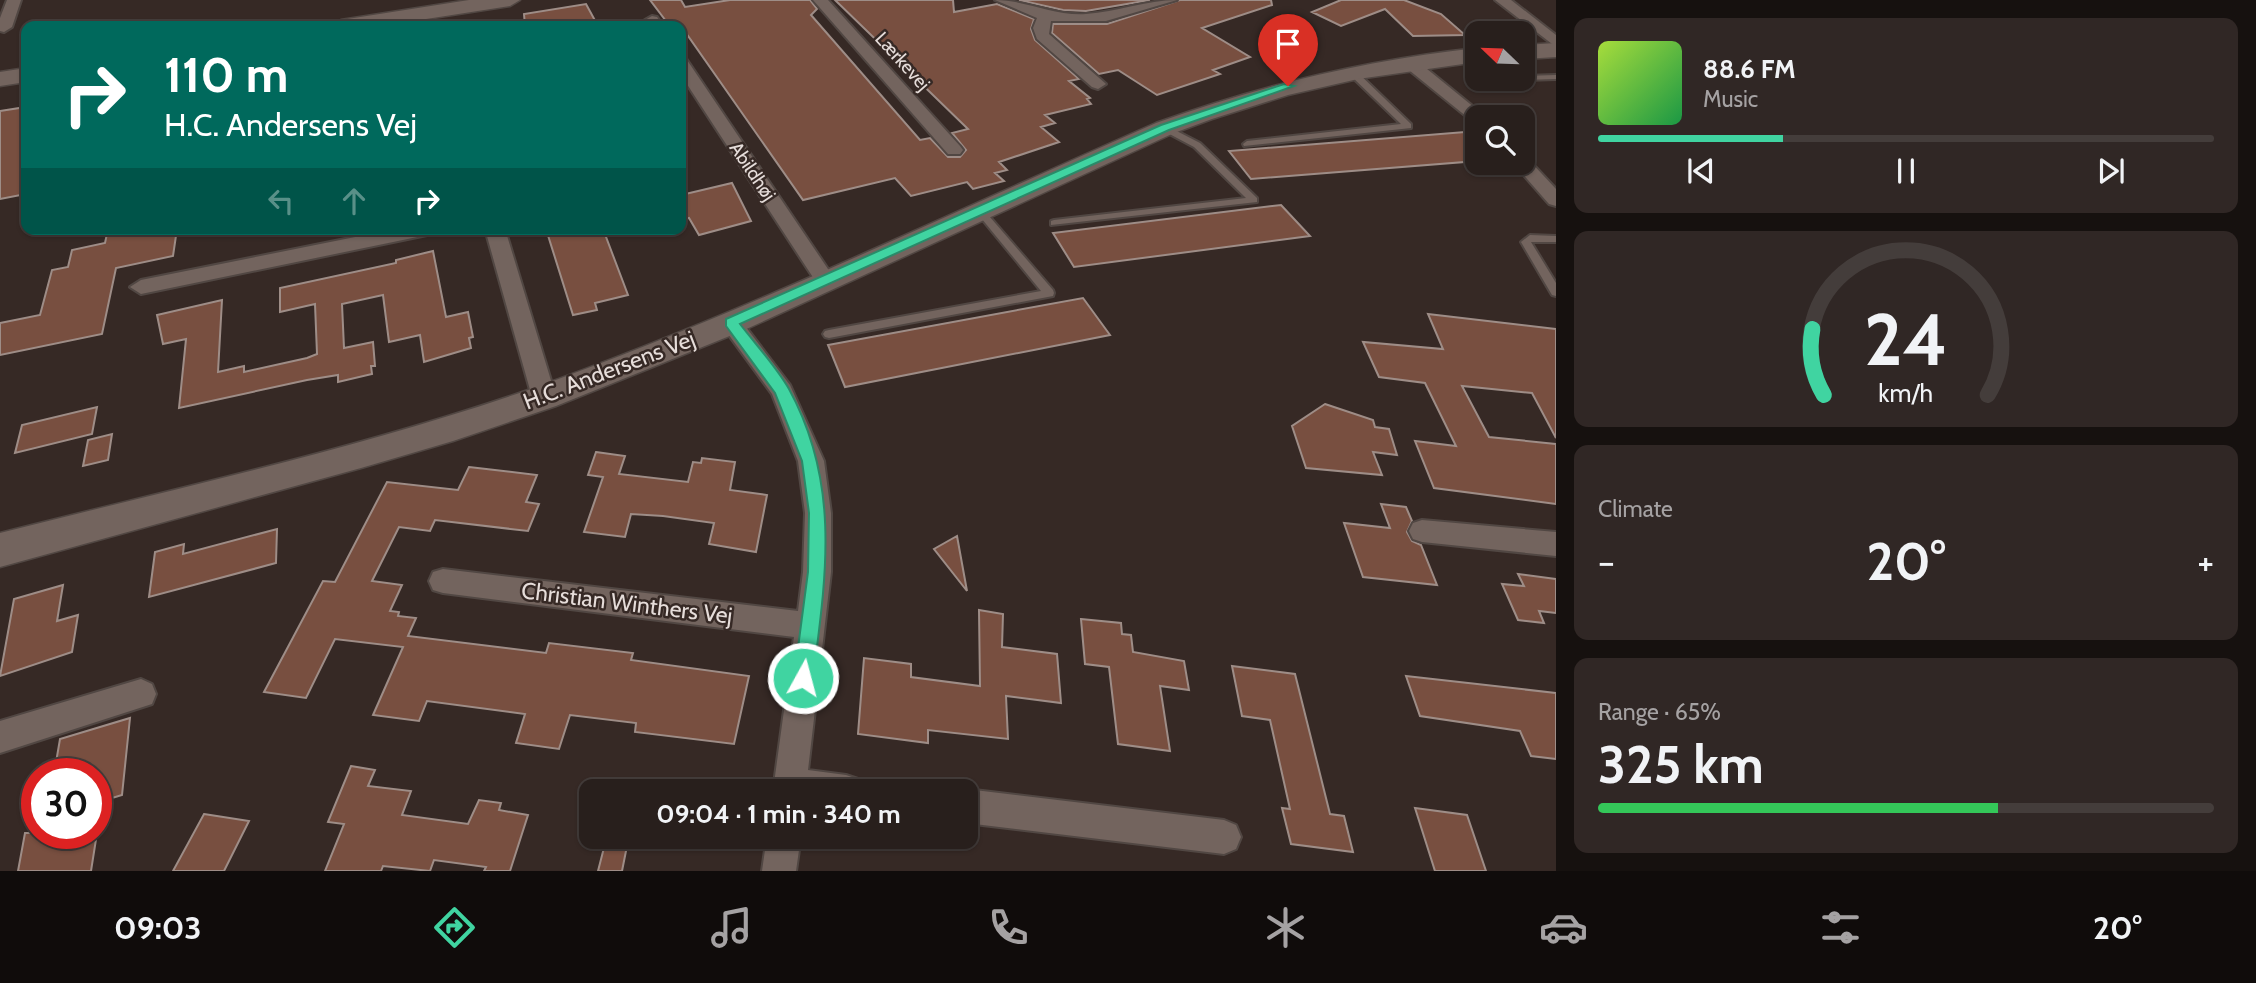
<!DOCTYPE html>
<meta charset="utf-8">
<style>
:root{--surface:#281f1c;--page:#302725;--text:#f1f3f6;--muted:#a5a2a3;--line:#443d3b;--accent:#40d4a1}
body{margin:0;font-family:Cabin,sans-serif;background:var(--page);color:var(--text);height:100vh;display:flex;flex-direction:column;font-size:26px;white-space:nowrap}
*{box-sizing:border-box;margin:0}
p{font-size:23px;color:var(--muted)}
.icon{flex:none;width:38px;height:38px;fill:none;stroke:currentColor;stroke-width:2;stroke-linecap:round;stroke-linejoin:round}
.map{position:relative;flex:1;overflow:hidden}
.drawer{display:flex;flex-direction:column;gap:18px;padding:18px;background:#16110f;width:700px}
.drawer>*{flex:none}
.banner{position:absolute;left:21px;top:21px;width:665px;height:214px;border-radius:14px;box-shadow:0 2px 5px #0004,0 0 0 2px var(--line);background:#00695c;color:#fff;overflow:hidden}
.needle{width:46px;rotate:293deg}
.buttons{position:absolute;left:1465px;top:21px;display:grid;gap:14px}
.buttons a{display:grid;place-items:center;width:70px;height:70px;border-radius:14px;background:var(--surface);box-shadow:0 2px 5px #0004,0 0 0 2px var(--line);font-size:35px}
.speed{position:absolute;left:21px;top:758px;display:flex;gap:14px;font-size:35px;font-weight:700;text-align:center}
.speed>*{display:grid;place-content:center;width:91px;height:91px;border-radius:50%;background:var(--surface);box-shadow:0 2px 5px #0004,0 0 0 2px var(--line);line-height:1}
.speed .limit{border:10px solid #d22;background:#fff;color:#111}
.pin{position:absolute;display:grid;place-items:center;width:60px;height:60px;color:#fff;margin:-72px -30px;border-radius:50% 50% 50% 0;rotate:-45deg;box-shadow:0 0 7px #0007}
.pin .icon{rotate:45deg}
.me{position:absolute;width:77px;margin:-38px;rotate:7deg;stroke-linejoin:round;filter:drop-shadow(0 0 5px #0008)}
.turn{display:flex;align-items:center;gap:24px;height:147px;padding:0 28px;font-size:32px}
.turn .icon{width:91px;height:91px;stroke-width:2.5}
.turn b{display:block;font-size:49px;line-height:60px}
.lanes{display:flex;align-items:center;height:66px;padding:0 28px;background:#0003;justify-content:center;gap:35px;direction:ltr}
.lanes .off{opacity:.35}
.big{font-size:52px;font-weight:700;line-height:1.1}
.drawer .card{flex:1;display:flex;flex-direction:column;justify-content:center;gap:10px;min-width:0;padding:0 24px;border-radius:14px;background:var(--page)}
.drawer .dial{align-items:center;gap:0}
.dial svg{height:182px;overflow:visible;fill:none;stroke:var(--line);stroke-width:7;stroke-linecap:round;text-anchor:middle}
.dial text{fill:var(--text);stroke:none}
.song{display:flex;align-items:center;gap:21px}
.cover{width:84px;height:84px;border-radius:10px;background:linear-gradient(135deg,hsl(80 70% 55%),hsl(140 70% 35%))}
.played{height:7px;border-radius:4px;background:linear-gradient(90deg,var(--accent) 30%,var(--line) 30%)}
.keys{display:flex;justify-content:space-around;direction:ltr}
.heat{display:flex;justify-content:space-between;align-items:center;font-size:38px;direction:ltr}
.charge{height:10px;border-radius:5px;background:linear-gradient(90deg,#34c759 65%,var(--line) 0)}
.trip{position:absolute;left:579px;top:779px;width:399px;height:70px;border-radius:14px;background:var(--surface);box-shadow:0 2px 5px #0004,0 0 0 2px var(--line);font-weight:700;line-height:70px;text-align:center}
.menu{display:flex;height:112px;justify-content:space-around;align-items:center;background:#100c0b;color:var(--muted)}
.menu .icon{width:49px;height:49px}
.menu .current{color:var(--accent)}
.menu b{font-size:32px;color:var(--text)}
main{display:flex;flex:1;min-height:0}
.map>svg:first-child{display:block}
.building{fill:#784f40;stroke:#9e8d87;stroke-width:2}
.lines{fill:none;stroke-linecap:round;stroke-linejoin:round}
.lane-casing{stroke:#514743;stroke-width:4}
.street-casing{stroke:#514743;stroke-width:4}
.secondary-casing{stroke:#514743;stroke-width:3}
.lane{fill:#73645e;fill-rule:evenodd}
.street{fill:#73645e;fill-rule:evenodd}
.secondary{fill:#73645e;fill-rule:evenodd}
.route{fill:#40d4a1;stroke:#2a8a69;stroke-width:2}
.labels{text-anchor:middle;stroke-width:5;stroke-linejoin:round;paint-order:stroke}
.far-street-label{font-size:19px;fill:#e6ddda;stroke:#362925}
.street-label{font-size:23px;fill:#e6ddda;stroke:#362925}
</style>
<main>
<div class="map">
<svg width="1556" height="871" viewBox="0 0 1556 871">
<rect width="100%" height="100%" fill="#362925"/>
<path class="building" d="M650,0H681L685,7L730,0H810L817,9L811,15L920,140L930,138L948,157H960L966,150L952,133L968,129L835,0H953L954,12L997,4L1034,19L1031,29L1035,40L1079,79L1069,81L1090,98L1087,99L1091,104L1045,115L1055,123L1041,127L1059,142L999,162L1007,170L995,173L1004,181L973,189L967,182L911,196L895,178L803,200L681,26L678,23L669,25Z
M1019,0H1150L1086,11L1063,10Z
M1180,0H1271L1272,5L1202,28L1250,57L1213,70L1220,74L1157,95L1118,70L1099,74L1052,33L1053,24H1107Z
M1341,0H1404L1441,14L1465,35L1413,36L1385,9L1341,26L1312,12Z
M586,4L598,26H525L524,14Z
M26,107V194L0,199V111Z
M1465,132L1477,143V161L1251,179L1229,151Z
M732,183L751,221L699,235L689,218L681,220V195Z
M1281,205L1310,236L1074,267L1053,233Z
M108,229H177L173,256L116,268L102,334L0,355V323L40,315L52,270L68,267L72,250L105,243Z
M546,229H603L628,295L595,303L597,310L573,315Z
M433,251L446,317L468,312L473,337L469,338L471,348L424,362L420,335L389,342L383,295L342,304L344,348L373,342L375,366H371L372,374L338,382V375L307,380L179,408L186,339L163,344L157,315L222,300L218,372L244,366V372L307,358L317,354L315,304L280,312V288L396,263V260Z
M1083,298L1110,335L845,387L828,345Z
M1428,314L1556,329V438L1532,393L1462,386L1489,437L1556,444V504L1434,488L1415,441L1456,446L1425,383L1379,377L1363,342L1443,349Z
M1325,404L1373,420L1375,427L1389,429L1397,455L1373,452L1382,475L1306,468L1292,426Z
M97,407L92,434L15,453L22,425Z
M112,434L108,460L83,466L88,440Z
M596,452L625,456L619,474L688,482L693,462L701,463L702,458L735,462L730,490L767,495L756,552L709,544L714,523L663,516L631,514L625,537L584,532L603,477L588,475Z
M469,467L537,475L526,502L539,504L528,531L435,520L430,531L399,527L372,581L402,585L390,611L399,612L398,616L416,618L408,636L546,653L549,643L633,653L631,660L749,676L734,744L635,732L636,723L570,715L559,749L516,743L525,714L427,701L419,721L373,715L403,647L335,639L306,698L264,692L323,581L335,582L387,482L458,490Z
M1381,504L1406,507L1412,521L1407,532L1412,541L1421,545L1437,585L1363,577L1344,523L1390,528Z
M277,529L276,563L149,597L155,552L184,544L183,554Z
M957,536L967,591L934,549Z
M1518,574L1556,579V613L1539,611L1544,623L1518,620L1502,584L1524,586Z
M63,585L57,621L78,615L72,652L0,676L14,599Z
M979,610L1003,614L1002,647L1057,654L1061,703L1006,696L1008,739L928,730V743L858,734L864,658L911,664V677L980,686Z
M1081,619L1121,623L1122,634L1131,635L1133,652L1184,661L1189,690L1160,686L1170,751L1118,744L1109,667L1085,664Z
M1232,666L1295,674L1330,814L1344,816L1353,852L1291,844L1282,808L1290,809L1270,720L1242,716Z
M1406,676L1556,693V759L1531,756L1520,731L1420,716Z
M130,718L122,795L96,803V774H54L60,739Z
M351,766L375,770L368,786L411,791L402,815L468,824L479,800L501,803L499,810L528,815L510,871H484L486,867L434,860L430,871L383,866L381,871H325L344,824L328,822Z
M1415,808L1467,815L1486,871H1435Z
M204,814L249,821L224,871H173Z
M25,833H97L91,871H18Z
M607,836H629L622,871H598Z"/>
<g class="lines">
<g class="lane-casing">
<path id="lane" d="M1349,70H1355L1411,124V128L1244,146L1243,144L1247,141L1401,124L1349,74Z
M1556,75V79L1522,80L1518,79H1522V76Z
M1471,77H1477V79H1481L1477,81H1471Z
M1165,125L1200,143L1257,198V202L1051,225V221L1054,220L1246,198L1194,147L1162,130L1161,128Z
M980,208L983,209L1053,290L1054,293L1053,296L829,338L825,337L823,334L825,331L829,330L1041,291L977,213L975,211Z
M1530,235L1556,236V242H1531L1556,283V296L1552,295L1521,242Z"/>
</g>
<g class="street-casing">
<path id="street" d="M7,0H21L12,27L4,32L0,31V18Z
M813,0H828L960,146L963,150L960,154H948Z
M995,0C1026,0 1053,16 1086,14C1117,12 1146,0 1177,0L1106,21H1051L1049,34L1106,84L1098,89L1092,87L1037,39L1033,28L1037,18Z
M1495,0H1511L1556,35V47Z
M652,16L657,17L663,26H649L645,20Z
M681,58L687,60L832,275L835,280L832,285H818L681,75Z
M1410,58L1416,60L1486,117L1472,121L1404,66L1402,63Z
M1522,158L1528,159L1556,189V206L1549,204L1513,163H1522Z
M395,229H437L427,235L141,294L130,287L141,280Z
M485,229H505L556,397L552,403L544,406L536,403L532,397Z
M731,315L739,318L790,385L824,461L831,513V572L808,770L846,775L858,779L862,791H773L794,637L443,593L433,590L429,581L433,572L443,569L798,611L803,572L805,513L798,461L772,394L720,323L723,318Z
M1422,520L1556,532V556L1422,542L1413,539L1409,531L1413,523Z
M141,679L152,684L156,694L152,704L0,753V721Z
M966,789L1224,820L1236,825L1241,837L1236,849L1224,854L966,823V791H962Z
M767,836H801L796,871H762Z"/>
</g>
<g class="secondary-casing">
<path id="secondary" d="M469,0H520L510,6L381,26H330L341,20Z
M1556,43V57L1522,59V45Z
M1477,48V62L1358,79L1288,95L1212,119L1174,133L742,331L556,406L453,441L361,468L0,567V533C177,488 358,449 531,389C744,313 949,214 1156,123C1261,85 1367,60 1477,48Z
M26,68V82L0,86V72Z"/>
</g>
<use href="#lane" class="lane"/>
<use href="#street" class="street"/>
<use href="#secondary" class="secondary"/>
</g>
<path class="route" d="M1284,84L1294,86L1169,130L740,324C756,345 776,366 789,389C841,484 826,577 813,678L810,685L803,688L796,685L794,678L808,572L809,513L802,461L775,393L726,326V319L1161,125Z"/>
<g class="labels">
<g class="far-street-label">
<text transform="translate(903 61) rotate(48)" y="7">Lærkevej</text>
<text transform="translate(753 171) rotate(56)" y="7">Abildhøj</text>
</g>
<g class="street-label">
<text transform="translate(609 370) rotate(-21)" y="8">H.C. Andersens Vej</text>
<text transform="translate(627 603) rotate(7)" y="8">Christian Winthers Vej</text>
</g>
</g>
</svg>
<div class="buttons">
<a><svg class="needle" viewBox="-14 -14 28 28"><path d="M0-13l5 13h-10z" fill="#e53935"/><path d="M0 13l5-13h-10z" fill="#a5a2a3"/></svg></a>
<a><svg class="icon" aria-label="search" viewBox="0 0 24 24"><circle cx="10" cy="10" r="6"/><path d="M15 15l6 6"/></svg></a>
</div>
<div class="speed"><div class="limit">30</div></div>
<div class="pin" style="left:1288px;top:86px;background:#d93025"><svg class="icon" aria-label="arrive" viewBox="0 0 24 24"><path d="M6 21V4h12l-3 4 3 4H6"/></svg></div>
<svg class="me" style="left:803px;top:678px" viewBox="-20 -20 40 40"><circle r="17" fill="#40d4a1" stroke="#fff" stroke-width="3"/><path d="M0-11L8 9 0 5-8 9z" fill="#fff"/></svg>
<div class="trip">09:04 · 1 min · 340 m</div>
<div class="banner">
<div class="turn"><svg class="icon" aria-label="right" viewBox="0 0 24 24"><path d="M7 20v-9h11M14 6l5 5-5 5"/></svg><div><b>110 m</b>H.C. Andersens Vej</div></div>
<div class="lanes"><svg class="icon off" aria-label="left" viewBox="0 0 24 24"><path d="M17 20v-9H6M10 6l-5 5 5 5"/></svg><svg class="icon off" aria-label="ahead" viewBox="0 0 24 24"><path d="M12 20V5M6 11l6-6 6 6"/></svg><svg class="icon" aria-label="right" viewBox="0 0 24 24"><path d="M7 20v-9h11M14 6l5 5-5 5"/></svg></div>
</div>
</div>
<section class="drawer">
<div class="card">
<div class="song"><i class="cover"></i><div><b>88.6 FM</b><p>Music</p></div></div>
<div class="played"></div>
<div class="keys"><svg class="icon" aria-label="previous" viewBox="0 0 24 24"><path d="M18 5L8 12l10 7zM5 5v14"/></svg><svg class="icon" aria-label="pause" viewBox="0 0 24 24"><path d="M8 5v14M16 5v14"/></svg><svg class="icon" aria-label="next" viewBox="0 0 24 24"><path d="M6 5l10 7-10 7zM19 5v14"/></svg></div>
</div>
<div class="card dial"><svg viewBox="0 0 100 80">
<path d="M14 69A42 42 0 1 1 86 69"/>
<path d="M14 69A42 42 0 0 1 9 40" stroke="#40d4a1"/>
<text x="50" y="56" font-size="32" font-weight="700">24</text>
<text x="50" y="72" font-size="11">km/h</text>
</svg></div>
<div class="card"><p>Climate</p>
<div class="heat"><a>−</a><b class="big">20°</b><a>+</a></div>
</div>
<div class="card"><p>Range · 65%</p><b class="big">325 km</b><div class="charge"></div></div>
</section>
</main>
<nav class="menu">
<b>09:03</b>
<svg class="icon current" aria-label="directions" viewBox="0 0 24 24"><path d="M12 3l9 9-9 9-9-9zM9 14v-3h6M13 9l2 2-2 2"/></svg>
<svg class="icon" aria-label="music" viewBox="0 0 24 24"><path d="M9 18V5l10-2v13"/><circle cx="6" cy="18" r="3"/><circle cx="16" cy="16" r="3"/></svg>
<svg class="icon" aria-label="phone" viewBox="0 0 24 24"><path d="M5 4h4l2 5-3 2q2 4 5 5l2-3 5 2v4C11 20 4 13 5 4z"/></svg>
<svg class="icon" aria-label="climate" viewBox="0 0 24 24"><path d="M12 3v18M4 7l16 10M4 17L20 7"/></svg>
<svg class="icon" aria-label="car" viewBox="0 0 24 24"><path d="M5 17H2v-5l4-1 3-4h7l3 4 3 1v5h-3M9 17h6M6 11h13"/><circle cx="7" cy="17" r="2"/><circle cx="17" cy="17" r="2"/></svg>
<svg class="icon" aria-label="filters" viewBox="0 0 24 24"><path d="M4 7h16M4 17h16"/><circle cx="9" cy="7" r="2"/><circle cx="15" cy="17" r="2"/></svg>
<b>20°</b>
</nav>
